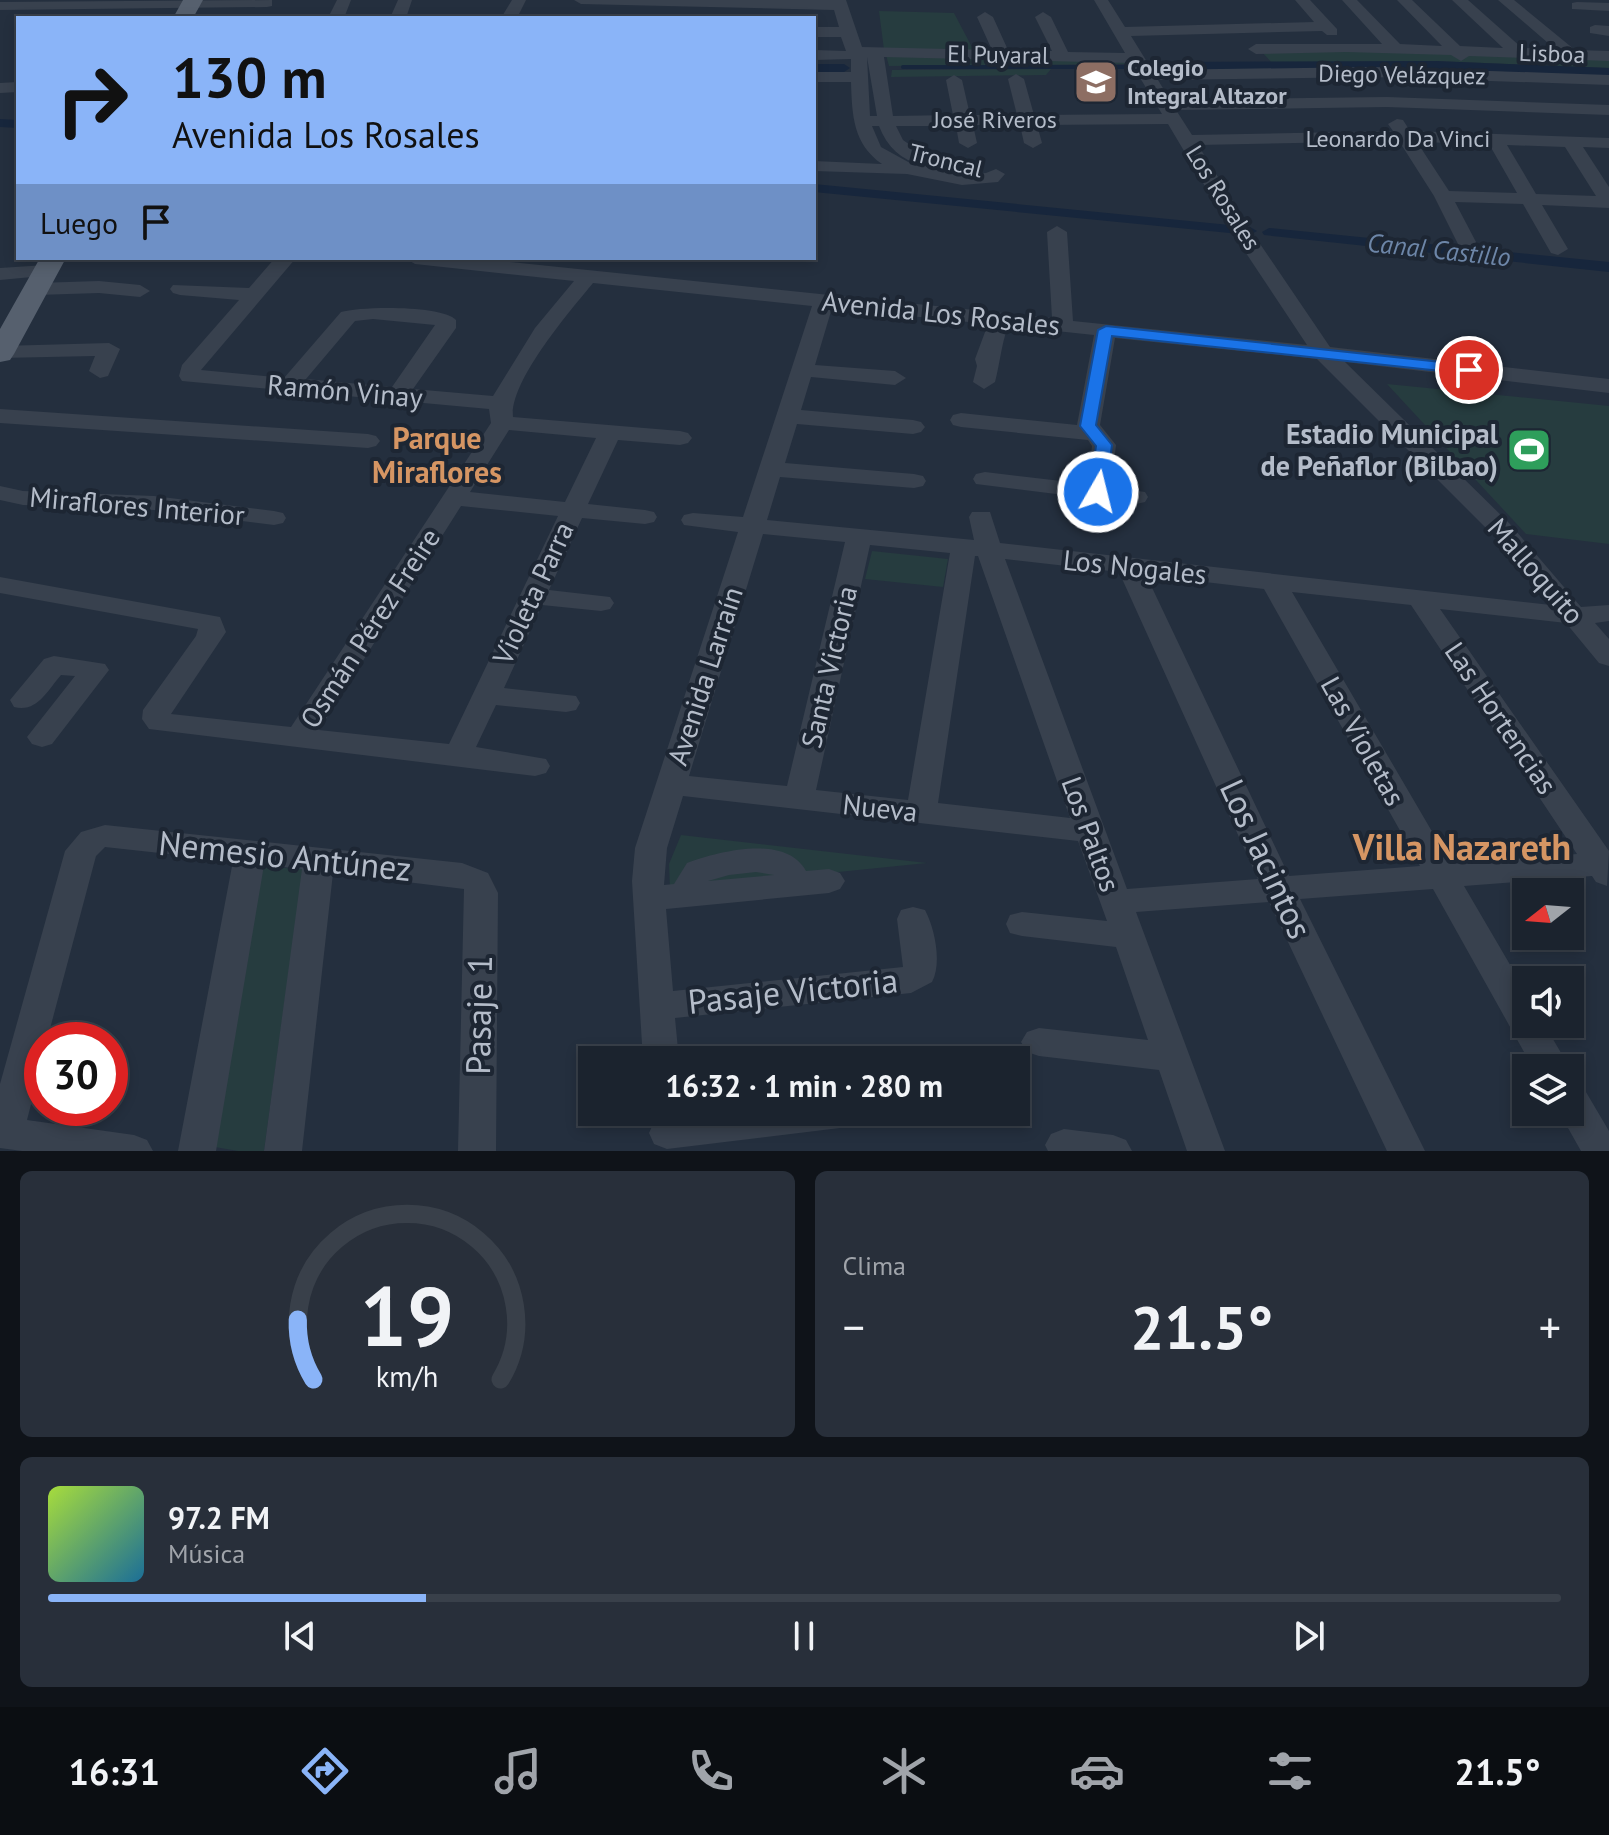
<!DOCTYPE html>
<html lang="es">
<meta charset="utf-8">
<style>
:root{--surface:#1b232e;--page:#282f3a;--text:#f1f3f6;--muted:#a0a4aa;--line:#39404a;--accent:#8ab4f8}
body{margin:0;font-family:"PT Sans",sans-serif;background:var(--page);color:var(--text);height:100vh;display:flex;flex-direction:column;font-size:30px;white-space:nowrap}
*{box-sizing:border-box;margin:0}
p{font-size:26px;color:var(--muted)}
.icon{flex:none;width:44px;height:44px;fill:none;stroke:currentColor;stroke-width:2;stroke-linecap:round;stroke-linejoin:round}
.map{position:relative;height:1151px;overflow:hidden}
.sheet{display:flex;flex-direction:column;gap:20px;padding:20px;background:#0f1319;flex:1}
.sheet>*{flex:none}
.hud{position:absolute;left:16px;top:16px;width:800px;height:244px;border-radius:0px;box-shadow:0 4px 12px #0003,0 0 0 2px var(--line);background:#8ab4f8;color:#111;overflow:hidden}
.needle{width:52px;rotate:253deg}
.buttons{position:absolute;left:1512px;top:878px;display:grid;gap:16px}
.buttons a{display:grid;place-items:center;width:72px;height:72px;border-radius:0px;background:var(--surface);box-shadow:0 4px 12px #0003,0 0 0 2px var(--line);font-size:40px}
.speed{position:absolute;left:24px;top:1022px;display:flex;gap:16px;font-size:40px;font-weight:700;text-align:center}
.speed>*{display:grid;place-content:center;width:104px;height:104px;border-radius:50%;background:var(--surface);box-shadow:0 4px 12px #0003,0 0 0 2px var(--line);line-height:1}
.speed .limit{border:12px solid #d22;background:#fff;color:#111}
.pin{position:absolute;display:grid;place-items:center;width:68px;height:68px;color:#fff;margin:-34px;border:4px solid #fff;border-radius:50%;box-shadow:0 2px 8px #0007}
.me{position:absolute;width:88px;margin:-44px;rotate:8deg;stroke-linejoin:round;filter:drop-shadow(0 0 6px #0008)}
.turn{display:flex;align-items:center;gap:28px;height:168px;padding:0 24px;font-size:36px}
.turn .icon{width:104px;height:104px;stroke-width:2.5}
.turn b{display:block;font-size:56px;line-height:68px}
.then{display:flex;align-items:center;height:76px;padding:0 24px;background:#0003;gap:16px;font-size:30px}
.big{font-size:60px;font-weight:700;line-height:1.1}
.sheet .widget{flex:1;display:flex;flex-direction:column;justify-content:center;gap:12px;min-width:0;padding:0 28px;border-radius:12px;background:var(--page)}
.sheet .dial{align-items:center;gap:0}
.dial svg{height:208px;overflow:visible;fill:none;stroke:var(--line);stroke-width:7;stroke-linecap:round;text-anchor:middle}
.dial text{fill:var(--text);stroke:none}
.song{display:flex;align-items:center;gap:24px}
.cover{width:96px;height:96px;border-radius:12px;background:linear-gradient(135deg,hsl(80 70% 55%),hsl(200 70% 35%))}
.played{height:8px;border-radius:4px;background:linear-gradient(90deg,var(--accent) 25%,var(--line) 25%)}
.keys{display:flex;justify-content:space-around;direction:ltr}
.heat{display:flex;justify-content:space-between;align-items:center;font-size:44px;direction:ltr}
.sheet .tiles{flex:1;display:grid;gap:20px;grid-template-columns:1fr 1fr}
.widget:last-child{grid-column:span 2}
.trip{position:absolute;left:578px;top:1046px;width:452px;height:80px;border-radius:0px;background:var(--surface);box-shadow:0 4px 12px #0003,0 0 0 2px var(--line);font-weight:700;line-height:80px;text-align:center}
.menu{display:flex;height:128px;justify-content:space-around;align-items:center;background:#0b0e12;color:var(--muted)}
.menu .icon{width:56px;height:56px}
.menu .on{color:var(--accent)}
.menu b{font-size:36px;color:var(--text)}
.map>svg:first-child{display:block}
.green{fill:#263c3f}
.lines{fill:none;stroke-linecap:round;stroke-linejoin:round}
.stream{stroke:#17263c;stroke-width:4}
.canal{fill:#17263c;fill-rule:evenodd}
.minor{fill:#38414e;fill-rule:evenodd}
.major{fill:#56606e;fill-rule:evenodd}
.route{fill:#1a73e8;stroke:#114b97;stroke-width:2}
.labels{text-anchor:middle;stroke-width:8;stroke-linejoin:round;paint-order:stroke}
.far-street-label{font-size:24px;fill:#b4bcc9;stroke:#1d2633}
.far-poi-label{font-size:24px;font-weight:bold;fill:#b4bcc9;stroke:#1d2633;text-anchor:start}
.far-water-label{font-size:26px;font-style:italic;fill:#6d86a8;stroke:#1d2633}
.street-label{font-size:28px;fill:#b4bcc9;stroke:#1d2633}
.poi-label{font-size:28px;font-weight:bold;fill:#b4bcc9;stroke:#1d2633;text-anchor:end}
.neighbourhood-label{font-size:30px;font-weight:bold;fill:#d59563;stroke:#1d2633}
.near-street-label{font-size:34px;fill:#b4bcc9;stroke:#1d2633}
.near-neighbourhood-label{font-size:36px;font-weight:bold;fill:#d59563;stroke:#1d2633}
</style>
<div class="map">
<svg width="1609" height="1151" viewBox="0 0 1609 1151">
<rect width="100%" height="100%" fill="#242f3e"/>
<path class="green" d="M879,11L954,13L974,51L884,50Z
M1349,50L1609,58V68L1434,61L1272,63L1262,52Z
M886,55L1124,60L1126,64L889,66Z
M1051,69L1046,75L891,77L892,70Z
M1387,384L1609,406V544L1526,534Z
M872,551L948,559L943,587L865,579Z
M681,835L927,863L670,889L669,864Z
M268,867L303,869L264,1151H238L215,1147L256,875Z"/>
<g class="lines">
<path class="stream" d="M903,67H1125"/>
<path class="canal" d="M1435,61L1609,68V76L1435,69L1160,70L1154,66L1160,62Z
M814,64H844L850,68L844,72H814Z
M0,119L18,120V128L0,127Z
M814,184L1250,227L1257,231L1250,235L814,192Z
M1269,228L1609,262V272L1264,235L1262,232Z"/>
<path class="minor" d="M272,0V6L267,7L0,10V2Z
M337,0H351L344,18H328Z
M398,0H412L406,18H390Z
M512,0H526L517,18H501Z
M574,0H846L862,47L992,50L977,17L985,12L993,17L1008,50L1052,51L1035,17L1043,12L1051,17L1068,52L1125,53L1094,0H1108L1125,27L1314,22L1295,0H1310L1337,29V35H1327L1322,31L1131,36L1152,70L1373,67L1609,75V85L1373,77L1158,80L1170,100L1387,97L1609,105V115L1387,107L1176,110L1192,135L1393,131L1388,124L1397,119L1403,120L1410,131L1609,138V148L1583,147L1609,187V208L1542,205L1568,249L1558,255L1551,253L1523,204L1455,202L1476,242L1473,246H1459L1434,196L1399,141L1198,145L1254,235L1330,347L1609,379V393L1345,362L1510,524L1581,607L1609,605V621L1595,623L1609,639V666L1599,663L1566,623L1440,609L1609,851L1607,886L1596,882L1592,876L1464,886L1526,992V1024H1544L1570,1068H1533L1433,889L1300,899L1425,1151H1387L1269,902L1136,912L1225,1151H1187L1159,1070L1039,1056L1027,1052L1021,1042L1027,1032L1039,1028L1148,1040L1116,947L1022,936L1010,933L1006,924L1010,915L1022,912L1107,921L1078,841L683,796L667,848L664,885L674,884L687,863C719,851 786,834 806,871L829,869L840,873L845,881L840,889L829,893L666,909L673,991L903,967L897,919L901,910L913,907L925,910C935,929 942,963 932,982L911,993L675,1018L679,1060H643L632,881L635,848L738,532L684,525L681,520L684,515L693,513L743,517L812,306L593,283C570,311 509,382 513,417L680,431L688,433L692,438L688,443L680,445L618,440L588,504L645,510L654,512L657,517L654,522L645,524L582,518L549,590L610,597L614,603L610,609L601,611L542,605L504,688L576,696L580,703L576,710L566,712L496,705L476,747L546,759L550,766L546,773L535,776L149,729L142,719L143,710L196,636L198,629L0,593V577L220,617L226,632L171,714L291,727L491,423L489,409L182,381L179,376L182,365L239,300L180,295L173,293L170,289L173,285L249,288L275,258H296L201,370L284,378L341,312C361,306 443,305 456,320V328L413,389L493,396L535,328L574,281L415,264L405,258H472L1052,318L1047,232L1057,226L1067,232L1073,321L1307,345L1234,235L1168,124L1037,125L1042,143L1033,148L1024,143L1020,125H973L977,143L968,148L959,143L956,126H896L903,140L931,160L922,165C901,160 887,147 879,126H872L881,147L910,163L962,174L986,173L996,169L1005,174L998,182L962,185L907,174L814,171V161L882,164C853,144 852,115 851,82H814V72H851V59L814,60V50L846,51L841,37H814V27H839L834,10L581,4ZM867,57L877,116H870ZM884,57L1131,63L1162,114L1034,115L1024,79L1016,74L1008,79L1017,115H970L962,80L954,75L946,80L953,115L893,116ZM1417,142L1489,144L1517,193L1449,191ZM1507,145L1565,147L1596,196L1536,194ZM832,308L988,324L975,359L977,366L973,382L984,389L995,382C1000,363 1001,346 1008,326L1094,335L1077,425L961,413L953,415L950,420L953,425L961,427L1088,440L1092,446L1087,484L985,472L976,474L973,479L976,484L1136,504L1145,502L1148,497L1145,492L1111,487L1116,445L1100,425L1115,338L1317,359L1492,534L1551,605L1000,543L990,512H972L969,517L974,540L767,520L780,477L914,488L923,486L926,481L923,476L914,474L785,463L797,424L913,434L921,432L925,427L921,422L913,420L801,410L811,377L895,385L906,378L895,371L815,365ZM373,319L435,325L392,387L306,379L355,321ZM509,430L596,438L565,502L470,492ZM461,506L558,516L449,744L319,730ZM763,534L845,542L787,786L689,776ZM870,545L950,553L908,800L816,790ZM975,556H978L1070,818L938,803ZM1005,559L1119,572L1258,879L1127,889ZM1146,575L1264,589L1420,866L1289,876ZM1292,592L1411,605L1577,854L1451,864ZM756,872L774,875L708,881L729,875Z
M1342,0H1357L1400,44L1442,46L1397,0H1412L1460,46L1503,48L1452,0H1468L1522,48L1555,49L1498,0H1514L1575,50L1609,51V61L1469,56L1461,61L1451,55L1346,52L1256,54L1248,49L1256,44H1382Z
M1577,2L1609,3V11L1572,9V3Z
M1595,25L1609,26V36L1590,33V27Z
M18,82V92L0,93V83Z
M46,265L53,267L56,271L53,275L0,280V268Z
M99,281L140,285L150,291L140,297L99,293L37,295L27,289L37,283Z
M109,343L120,349L108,376L100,378L89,371L95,356L0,358L1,346Z
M0,409L368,434L376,436L380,441L376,446L368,448L0,423Z
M0,486L23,491L154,496L274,511L283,513L286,518L283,523L274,525L154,510L23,505L0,500Z
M54,656L105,664L109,670L52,744L42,747L32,744L27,737L75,676L61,675C47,691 37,713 14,707L10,700L44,659Z
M105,825L462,863L488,873L498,893L496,1151H458L464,889L333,873L302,1151H264L302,869L264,865L216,1151H178L233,861L105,847L96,856L47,1040H42V1061L27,1120L134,1135L147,1140L153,1151H22L0,1148V1084L65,851L81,832Z
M1570,1083L1583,1087L1609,1131V1151H1581L1559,1112H1570Z
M712,1112H866L861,1123L848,1127L667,1149L654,1144L649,1133L654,1122L667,1117Z
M1064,1129L1113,1135L1126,1140L1132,1151H1048L1045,1145L1051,1134Z"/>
<path class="major" d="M183,0H203L193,18H173Z
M40,258H66L14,354L10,360L0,362V329Z"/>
</g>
<path class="route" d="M1106,326L1469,365L1477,370L1469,374L1112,336L1096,425L1112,445L1106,492L1098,498L1089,492L1096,446L1080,426L1098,330Z"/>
<defs>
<g id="school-square" transform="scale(2.3)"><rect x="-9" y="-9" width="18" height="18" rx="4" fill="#8d6e63" stroke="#1d2633"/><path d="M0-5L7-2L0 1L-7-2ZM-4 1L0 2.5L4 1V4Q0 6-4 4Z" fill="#fff"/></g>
<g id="stadium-square" transform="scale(2.3)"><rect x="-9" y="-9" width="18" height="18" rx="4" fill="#2e9e5b" stroke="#1d2633"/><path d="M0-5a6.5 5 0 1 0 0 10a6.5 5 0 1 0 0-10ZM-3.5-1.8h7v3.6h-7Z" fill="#fff"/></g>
</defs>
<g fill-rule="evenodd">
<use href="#school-square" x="1096" y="82"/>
<use href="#stadium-square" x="1529" y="450"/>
</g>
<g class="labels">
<g class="far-street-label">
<text transform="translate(1552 54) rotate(2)" y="8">Lisboa</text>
<text transform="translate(998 55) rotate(1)" y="8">El Puyaral</text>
<text transform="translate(1402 75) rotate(1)" y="8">Diego Velázquez</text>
<text x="995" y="128">José Riveros</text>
<text x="1398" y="147">Leonardo Da Vinci</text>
<text transform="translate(946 161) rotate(14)" y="8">Troncal</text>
<text transform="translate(1223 198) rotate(58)" y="8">Los Rosales</text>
</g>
<g class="far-poi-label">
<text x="1127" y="76">Colegio<tspan x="1127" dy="28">Integral Altazor</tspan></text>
</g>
<g class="far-water-label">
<text transform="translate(1439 250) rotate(6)" y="9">Canal Castillo</text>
</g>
<g class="street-label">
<text transform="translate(941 313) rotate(6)" y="10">Avenida Los Rosales</text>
<text transform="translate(345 391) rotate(5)" y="10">Ramón Vinay</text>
<text transform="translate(137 506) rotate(5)" y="10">Miraflores Interior</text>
<text transform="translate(1135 567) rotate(6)" y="10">Los Nogales</text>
<text transform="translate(1536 571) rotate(49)" y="10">Malloquito</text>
<text transform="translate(533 593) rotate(-65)" y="10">Violeta Parra</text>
<text transform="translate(370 628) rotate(-57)" y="10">Osmán Pérez Freire</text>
<text transform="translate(829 667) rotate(-77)" y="10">Santa Victoria</text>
<text transform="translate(705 676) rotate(-72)" y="10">Avenida Larraín</text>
<text transform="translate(1501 718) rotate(56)" y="10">Las Hortencias</text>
<text transform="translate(1363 741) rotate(61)" y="10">Las Violetas</text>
<text transform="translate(880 808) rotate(6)" y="10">Nueva</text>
<text transform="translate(1091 834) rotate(70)" y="10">Los Paltos</text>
</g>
<g class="poi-label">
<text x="1498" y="444">Estadio Municipal<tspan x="1498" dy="32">de Peñaflor (Bilbao)</tspan></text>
</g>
<g class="neighbourhood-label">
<text x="437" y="449">Parque<tspan x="437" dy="34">Miraflores</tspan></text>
</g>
<g class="near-street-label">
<text transform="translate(285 856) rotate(6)" y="12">Nemesio Antúnez</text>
<text transform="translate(1266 859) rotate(65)" y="12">Los Jacintos</text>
<text transform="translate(793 991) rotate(-6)" y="12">Pasaje Victoria</text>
<text transform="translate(479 1015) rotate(-89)" y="12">Pasaje 1</text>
</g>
<g class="near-neighbourhood-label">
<text x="1462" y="860">Villa Nazareth</text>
</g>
</g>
</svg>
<div class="buttons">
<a><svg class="needle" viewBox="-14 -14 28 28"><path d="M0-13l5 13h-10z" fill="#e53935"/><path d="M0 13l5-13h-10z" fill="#a0a4aa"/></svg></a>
<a><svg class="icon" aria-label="sound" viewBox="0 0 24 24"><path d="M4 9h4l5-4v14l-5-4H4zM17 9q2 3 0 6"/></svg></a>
<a><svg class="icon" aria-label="layers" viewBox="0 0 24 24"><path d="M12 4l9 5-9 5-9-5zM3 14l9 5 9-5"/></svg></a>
</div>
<div class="speed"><div class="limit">30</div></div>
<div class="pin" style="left:1469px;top:370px;background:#d93025"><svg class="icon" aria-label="arrive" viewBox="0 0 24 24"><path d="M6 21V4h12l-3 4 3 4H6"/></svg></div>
<svg class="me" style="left:1098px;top:492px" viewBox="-20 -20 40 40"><circle r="17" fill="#1a73e8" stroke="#fff" stroke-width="3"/><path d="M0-11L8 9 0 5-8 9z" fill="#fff"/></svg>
<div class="trip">16:32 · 1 min · 280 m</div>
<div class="hud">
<div class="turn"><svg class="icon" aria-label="right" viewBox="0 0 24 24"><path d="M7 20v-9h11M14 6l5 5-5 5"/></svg><div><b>130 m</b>Avenida Los Rosales</div></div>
<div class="then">Luego<svg class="icon" aria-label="arrive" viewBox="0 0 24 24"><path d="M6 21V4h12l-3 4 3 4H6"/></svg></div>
</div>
</div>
<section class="sheet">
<div class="tiles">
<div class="widget dial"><svg viewBox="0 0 100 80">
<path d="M14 69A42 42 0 1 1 86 69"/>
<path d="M14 69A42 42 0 0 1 8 46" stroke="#8ab4f8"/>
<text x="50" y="56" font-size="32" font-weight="700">19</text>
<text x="50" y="72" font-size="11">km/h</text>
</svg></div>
<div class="widget"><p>Clima</p>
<div class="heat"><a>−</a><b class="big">21.5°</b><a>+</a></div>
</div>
<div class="widget">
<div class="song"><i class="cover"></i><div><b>97.2 FM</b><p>Música</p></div></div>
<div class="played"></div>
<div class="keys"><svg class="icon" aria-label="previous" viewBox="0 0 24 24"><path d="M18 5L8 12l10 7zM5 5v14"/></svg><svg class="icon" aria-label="pause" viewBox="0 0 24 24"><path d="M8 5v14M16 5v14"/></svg><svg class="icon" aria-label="next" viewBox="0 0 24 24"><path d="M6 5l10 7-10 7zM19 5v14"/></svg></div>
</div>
</div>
</section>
<nav class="menu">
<b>16:31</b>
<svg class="icon on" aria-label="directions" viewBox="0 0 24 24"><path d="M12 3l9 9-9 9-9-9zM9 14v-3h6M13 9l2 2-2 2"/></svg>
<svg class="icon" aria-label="music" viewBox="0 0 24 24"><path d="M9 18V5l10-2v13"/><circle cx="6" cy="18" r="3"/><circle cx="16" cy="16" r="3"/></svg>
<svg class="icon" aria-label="phone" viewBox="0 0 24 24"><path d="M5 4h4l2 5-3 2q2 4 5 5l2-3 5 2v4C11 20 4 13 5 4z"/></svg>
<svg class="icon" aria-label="climate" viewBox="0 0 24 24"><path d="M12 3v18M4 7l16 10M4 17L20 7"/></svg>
<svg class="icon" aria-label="car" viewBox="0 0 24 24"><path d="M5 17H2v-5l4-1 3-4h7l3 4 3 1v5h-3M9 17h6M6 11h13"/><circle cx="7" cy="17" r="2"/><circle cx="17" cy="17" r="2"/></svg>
<svg class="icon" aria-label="filters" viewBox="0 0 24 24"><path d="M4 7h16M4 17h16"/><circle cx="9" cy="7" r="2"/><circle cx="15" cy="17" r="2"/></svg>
<b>21.5°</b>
</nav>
